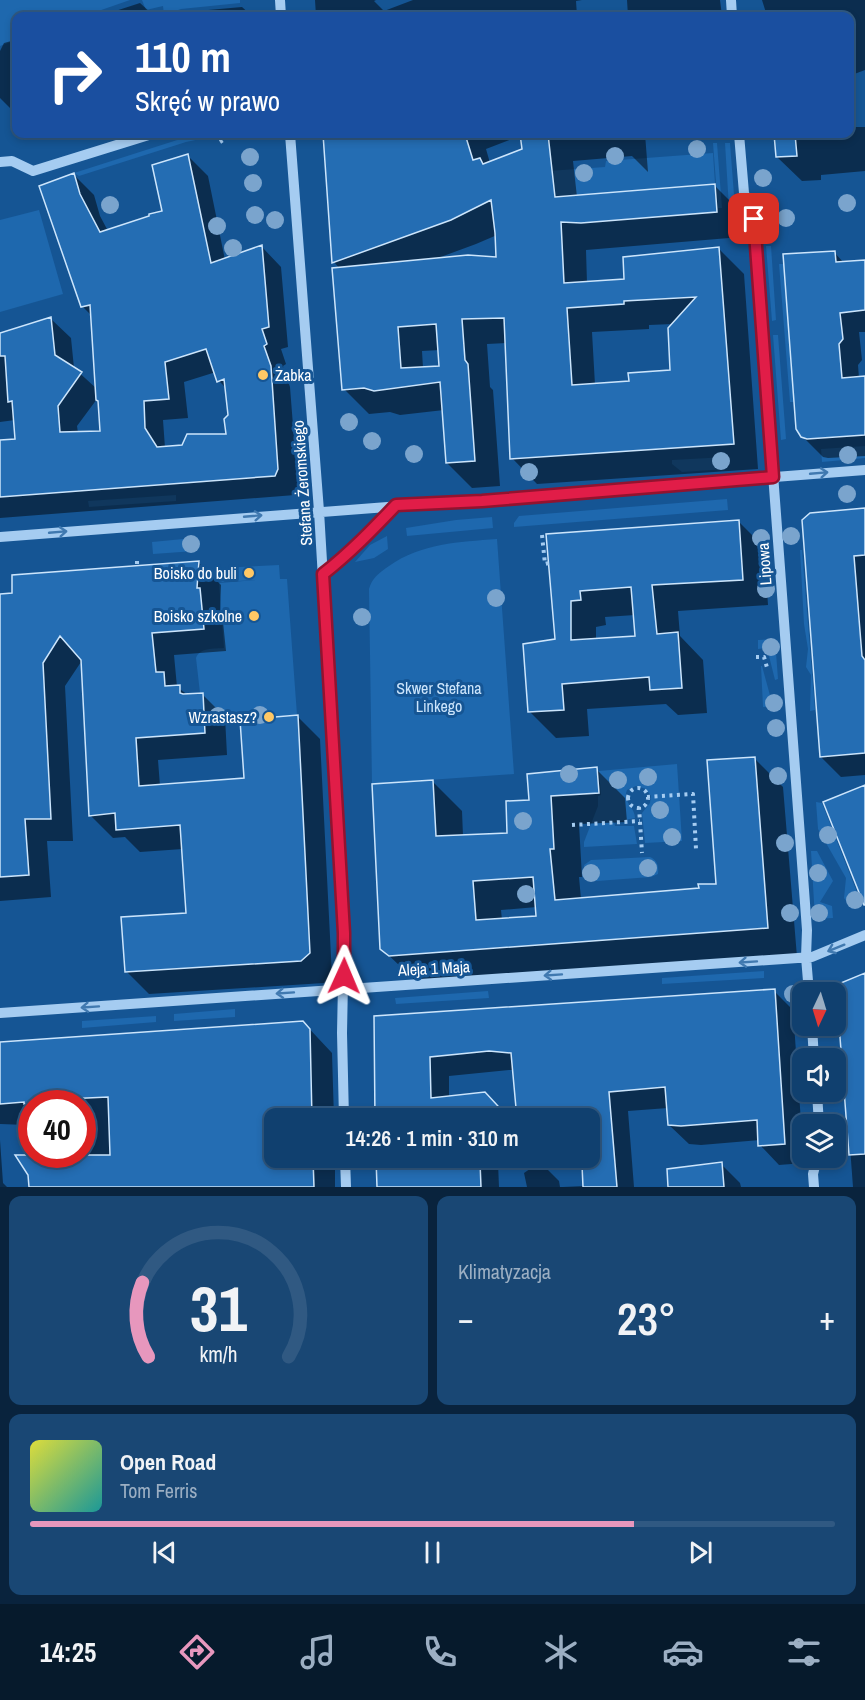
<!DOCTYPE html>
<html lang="pl">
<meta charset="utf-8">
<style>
:root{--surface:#10406f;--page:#194774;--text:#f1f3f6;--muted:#9cafc3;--line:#305982;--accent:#e797bd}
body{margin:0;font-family:"Archivo Narrow",sans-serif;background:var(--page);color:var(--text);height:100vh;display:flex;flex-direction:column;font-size:22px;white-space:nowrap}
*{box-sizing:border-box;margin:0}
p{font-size:20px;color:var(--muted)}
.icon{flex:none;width:33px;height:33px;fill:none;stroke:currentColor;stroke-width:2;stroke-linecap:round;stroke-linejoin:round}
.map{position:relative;height:1187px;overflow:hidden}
.sheet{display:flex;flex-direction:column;gap:9px;padding:9px;background:#09233d;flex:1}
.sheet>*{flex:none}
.hud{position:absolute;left:12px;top:12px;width:842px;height:126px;border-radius:12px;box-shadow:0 3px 9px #0003,0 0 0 2px var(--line);background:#1a4fa0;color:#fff;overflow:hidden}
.needle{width:39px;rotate:184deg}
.controls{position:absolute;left:792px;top:982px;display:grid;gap:12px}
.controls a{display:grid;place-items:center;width:54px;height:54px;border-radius:12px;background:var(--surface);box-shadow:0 3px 9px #0003,0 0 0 2px var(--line);font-size:30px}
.speed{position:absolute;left:18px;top:1090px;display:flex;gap:12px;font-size:30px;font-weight:700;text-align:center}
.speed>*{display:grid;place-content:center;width:78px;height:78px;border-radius:50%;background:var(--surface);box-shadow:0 3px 9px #0003,0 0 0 2px var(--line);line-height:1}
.speed .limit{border:9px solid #d22;background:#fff;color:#111}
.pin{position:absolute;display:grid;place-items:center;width:51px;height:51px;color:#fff;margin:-26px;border-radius:12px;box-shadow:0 3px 9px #0006}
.me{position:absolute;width:66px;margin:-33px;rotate:1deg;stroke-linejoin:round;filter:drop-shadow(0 0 4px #0008)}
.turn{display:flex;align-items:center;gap:21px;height:126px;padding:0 24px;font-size:27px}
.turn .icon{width:78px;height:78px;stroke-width:2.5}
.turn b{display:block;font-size:42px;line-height:51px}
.big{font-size:45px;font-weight:600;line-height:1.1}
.sheet .widget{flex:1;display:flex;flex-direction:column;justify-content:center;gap:9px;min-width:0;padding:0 21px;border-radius:12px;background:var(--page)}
.sheet .dial{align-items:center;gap:0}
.dial svg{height:156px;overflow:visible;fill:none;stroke:var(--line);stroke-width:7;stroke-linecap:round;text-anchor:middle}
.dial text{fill:var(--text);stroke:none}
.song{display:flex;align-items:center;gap:18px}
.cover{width:72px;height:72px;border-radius:9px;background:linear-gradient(135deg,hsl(60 70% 55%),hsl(180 70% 35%))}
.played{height:6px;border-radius:3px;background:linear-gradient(90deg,var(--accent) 75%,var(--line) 75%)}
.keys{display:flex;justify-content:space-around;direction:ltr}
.heat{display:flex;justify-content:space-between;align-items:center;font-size:33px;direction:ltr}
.sheet .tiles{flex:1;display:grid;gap:9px;grid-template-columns:1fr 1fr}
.widget:last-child{grid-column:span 2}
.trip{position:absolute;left:264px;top:1108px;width:336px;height:60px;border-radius:12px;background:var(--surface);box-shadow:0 3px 9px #0003,0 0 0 2px var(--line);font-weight:600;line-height:60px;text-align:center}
.dock{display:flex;height:96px;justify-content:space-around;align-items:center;background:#061a2c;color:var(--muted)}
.dock .icon{width:42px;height:42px}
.dock .on{color:var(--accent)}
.dock b{font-size:27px;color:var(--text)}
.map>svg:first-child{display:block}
.green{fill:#1e68ae}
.shadow{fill:#0007;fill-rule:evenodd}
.building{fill:#246db3;stroke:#cce5fc;stroke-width:1.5;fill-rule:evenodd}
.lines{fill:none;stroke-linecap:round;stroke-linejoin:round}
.path{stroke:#a5ccf1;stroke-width:4;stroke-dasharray:3 4.5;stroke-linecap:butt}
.minor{stroke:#a5ccf1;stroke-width:10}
.tree{fill:#7aa4cd}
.oneway{stroke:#4079b0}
.route-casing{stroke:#92132f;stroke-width:15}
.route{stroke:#e11d48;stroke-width:10}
.poi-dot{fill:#ffc865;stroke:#155594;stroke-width:2}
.labels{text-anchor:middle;stroke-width:6;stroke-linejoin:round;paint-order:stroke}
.poi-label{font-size:16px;fill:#fff;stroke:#155594;text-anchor:end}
.street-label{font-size:16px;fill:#fff;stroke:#155594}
.park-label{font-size:16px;fill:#cce5fc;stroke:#155594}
</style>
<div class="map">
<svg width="865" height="1187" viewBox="0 0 865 1187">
<rect width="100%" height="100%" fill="#155594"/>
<path class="green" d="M0,0H130L84,16H16V40L0,46Z
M142,0H240V3L181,9L164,15L163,6L146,10Z
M196,134H225L186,142L79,176L74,173Z
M713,143H717L722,208H718Z
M725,143H730L735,208H729Z
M713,153L715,184L549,198L548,171L605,167L606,161Z
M39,210L63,294L0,312V220Z
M766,246H771L776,320L772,321Z
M779,264H784L794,402H790Z
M773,335H778L786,439L781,440Z
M865,446V458L822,462L821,449Z
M726,457L727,469L682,472L672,464V460Z
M176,495V501L89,507L88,501Z
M727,499L728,510L514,527V523L519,516Z
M492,517L493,528L407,536L406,528L456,520Z
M387,536L388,549L374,558L355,562L370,545Z
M194,538L195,551L153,554L152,542Z
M497,539L514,774L372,784L369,589C372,578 379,573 389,566C422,543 459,542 497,539Z
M800,550H802L815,710L810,711L811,675L806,667L808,649L804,624Z
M279,565L280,579H287L297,715L205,722L203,693H200L196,658C200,647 214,649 224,648L219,583L257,580L219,582L218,568Z
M775,639L778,679L775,680L767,648L758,649V640Z
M761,666H762L771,699H780L781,706L763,707Z
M677,764L682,841L645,843L642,813L650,803L651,796L646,789L636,786L627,790C622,802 635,807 635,818L614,822L615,826H634L637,844L584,847V842L598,806V796L601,795L599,771Z
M816,802L822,803L862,905L852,909L844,898L846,878L818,829Z
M811,851H817L833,881L820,902L832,906L833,918L815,919Z
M650,857C657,860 659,866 658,874L651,877L597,881H590L586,877L584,865L591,860Z
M764,971V978L662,984V978Z
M488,991L489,998L396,1004L395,998Z
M235,1009V1017L174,1021V1014Z
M156,1016V1022L82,1028V1021Z"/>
<path class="shadow" d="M315,0H376L374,1L384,11L413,0H582L576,1L577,16H316Z
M627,0H720L722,16H628Z
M762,0H865V70L849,76V16H767Z
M140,3L151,13L160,11L163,14L242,7L252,16H100Z
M15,40H16V114L0,98V51L4,43Z
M849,79L853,127H865V171L821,175V180L802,181L777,157L776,134H849Z
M325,134H645L648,172L632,156L573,161L577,197L715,186L740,211L741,237L586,250L587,283L626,280L718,248L744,274L758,469L537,484L512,458L507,343L487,344L490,387L493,390L500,486L472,488L447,463L444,410L400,415L390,412L369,414L344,389L340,269L334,262ZM522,135L523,150L490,163L486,149ZM497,235V259L438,258L476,244ZM673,324L671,371L631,382L595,385L592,332L649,329V325ZM440,350L441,367L423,368L422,351Z
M188,156L208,176L225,260L262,247L281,267L288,347L281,349L286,364L283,366L290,387L298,490L295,495L0,518V442L16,440L15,420L0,422V334L51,319L71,338L74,368L97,389L92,316L83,307L74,175L94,195L100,216L108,231L164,212ZM216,372L219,381L227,389L229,416L227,436L183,447L165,448L163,420L188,418L184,382ZM97,399L99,401L102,432L78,433L77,426Z
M834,252L844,263L865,261V332H859L862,360L858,365L859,378H865V456L828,458L823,457L802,436Z
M865,511V775L841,777L821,757L803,530Z
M738,521L764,547L768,605L678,611L680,636L703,660L707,713L678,715L666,704L587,709L589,736L556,738L530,712L557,640L548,536ZM635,615L636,637L596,640V627L606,625L605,617Z
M199,563L221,585L220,610L222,612L226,651L174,655L177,687L188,695L202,694L225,717L227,755L158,760L160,786L246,779L297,716L320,739L332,976L324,983L149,994L126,971L188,915L183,849L140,852L125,837L113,838L91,816L83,659L65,686L73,841H47L51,897L0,901V596Z
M754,758L783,787L797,957L419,984L382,949L433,782L462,811L463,836L508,834L530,802L596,769L625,798L627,822L579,824L582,877H579L581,899L700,890L718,885ZM537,907L538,917L502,920L501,910Z
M865,975V1187H853L838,986Z
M774,991L793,1010L804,1163L779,1165L760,1145V1140L701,1145L689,1144L669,1125L668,1108L628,1111L634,1187H563L585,1186L583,1158H590V1119H519L514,1070H509L449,1076V1097L510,1119H378L375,1018Z
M303,1022L332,1053L334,1119H274V1158H335V1187H30L29,1174L24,1166L28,1152L27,1125L0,1124V1044ZM32,1104H82V1155H32Z
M0,1140L3,1183L7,1187H0Z
M378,1158H545L546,1159L498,1163L499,1187H379Z
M540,1162L559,1181L560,1187H527L524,1173Z
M721,1164L740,1183L741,1187H670Z"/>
<path class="building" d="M323,134H465L473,160L480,158L483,164L522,149L520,134H548L555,197L715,184L717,212L581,223L561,222L564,283L624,279L623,257L719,247L734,444L510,459L504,318L462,319L465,360L468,364L475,461L446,463L440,382L374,391L364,388L342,390L332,268L468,255L496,257L495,233L491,200L451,220L332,263ZM696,297L668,328L670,370L628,373L629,381L572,385L567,308L624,304V301ZM436,324L439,366L401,368L398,327Z
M774,134H795L797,156L776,157Z
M188,154L211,263L262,245L269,327L262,329L267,344L264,346L271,366L278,469L275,476L0,497V440L15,439L12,401L8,402L5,356H0V333L51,317L55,355L82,372L58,406L60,432L100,431L98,401L96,400L90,305L81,307L39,186L74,173L80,194L100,232L149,216V214L162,211L152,165ZM206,349L217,382L224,379L228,415L224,419L226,434H187L182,445L157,447L145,428L144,401L169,399L165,362Z
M835,251L836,262L865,260V310L840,313L843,339L839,344L842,378L865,376V435L807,439L801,437L796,429L783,254Z
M865,508V555L854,556L862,656L865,660V753L820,757L802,520L810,513Z
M739,520L743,580L652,585L657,634L678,632L682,688L650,690L649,677L562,684L564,710L528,712L523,644L555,639L546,534ZM631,587L635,636L571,640V601L581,600L580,591Z
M199,561L197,588H200L204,629L152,633L156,672H164L165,686L180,685V693L183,694L203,693L205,733L136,738L139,786L244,778L240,720L298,715L310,953L301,961L125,972L121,917L186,913L180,825L116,830L115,813L89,816L81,660L60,636L43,663L51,819H25L29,875L0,877V594L12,593V575Z
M755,757L768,928L389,956L380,949L372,784L433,780L436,836L507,833L506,801L529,800L527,774L597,767L599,793L551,796L554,849H550L555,900L699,888L698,884H716L707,760ZM533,877L536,916L476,920L473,881Z
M865,785V905H864L823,802Z
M865,973V1154L849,1155L836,985Z
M775,989L785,1144L758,1146L757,1120L681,1126L668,1125L665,1087L609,1092L617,1187H583L582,1165L590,1163V1119H578V1115L517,1119L511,1053L489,1051L430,1057L431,1098L485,1092L510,1119H375L374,1016Z
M303,1021L310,1029L312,1119H274V1158H313L314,1187H29L28,1175L15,1155H110L108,1097L66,1099V1104H24V1102L0,1104V1042Z
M376,1158H434V1163L480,1162L481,1187H377Z
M722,1162L724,1187H668L667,1169Z"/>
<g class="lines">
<path class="path" d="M220,142L232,134
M542,535L545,564L549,563
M137,561V566
M756,657H764L768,671
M628 798a10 10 0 1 1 20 0a10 10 0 1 1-20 0Z
M647,797L693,794L696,849
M639,807L642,853
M572,825L640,821"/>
<path class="minor" d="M280,0L281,16
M731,0L732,16
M290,134L319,511L344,933L342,1033L344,1119
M739,134L744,193L754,219L807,930L806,957L809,993
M0,162L12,161L33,171L152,134
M0,537L865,470
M323,574C350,553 373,529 397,505
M0,1013L812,957L865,935
M812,1026L814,1059
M817,1092L819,1125
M345,1158L346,1187
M814,1187L813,1174L817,1158"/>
</g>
<g class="tree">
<circle cx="697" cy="149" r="9"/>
<circle cx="615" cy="156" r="9"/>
<circle cx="250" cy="157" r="9"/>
<circle cx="584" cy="173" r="9"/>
<circle cx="763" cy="178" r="9"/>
<circle cx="253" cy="183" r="9"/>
<circle cx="847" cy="203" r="9"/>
<circle cx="110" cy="205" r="9"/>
<circle cx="255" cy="215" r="9"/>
<circle cx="786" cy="218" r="9"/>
<circle cx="275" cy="220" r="9"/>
<circle cx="217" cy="226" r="9"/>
<circle cx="233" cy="248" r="9"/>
<circle cx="349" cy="422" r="9"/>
<circle cx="372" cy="441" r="9"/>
<circle cx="414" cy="454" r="9"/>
<circle cx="848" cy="455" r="9"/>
<circle cx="721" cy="461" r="9"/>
<circle cx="529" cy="472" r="9"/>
<circle cx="847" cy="494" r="9"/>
<circle cx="791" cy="536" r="9"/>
<circle cx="761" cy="538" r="9"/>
<circle cx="191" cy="544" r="9"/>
<circle cx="766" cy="589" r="9"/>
<circle cx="496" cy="598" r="9"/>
<circle cx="362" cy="617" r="9"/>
<circle cx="771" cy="647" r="9"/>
<circle cx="774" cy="703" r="9"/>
<circle cx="260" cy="715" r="9"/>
<circle cx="218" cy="716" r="9"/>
<circle cx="776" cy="728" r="9"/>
<circle cx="569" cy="774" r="9"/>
<circle cx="778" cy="776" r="9"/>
<circle cx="648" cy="777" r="9"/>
<circle cx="618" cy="780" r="9"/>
<circle cx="660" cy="810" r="9"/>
<circle cx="523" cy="821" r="9"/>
<circle cx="828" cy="835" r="9"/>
<circle cx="672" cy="837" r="9"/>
<circle cx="785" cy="843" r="9"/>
<circle cx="648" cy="868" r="9"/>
<circle cx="591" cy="873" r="9"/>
<circle cx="818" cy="873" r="9"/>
<circle cx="526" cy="894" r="9"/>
<circle cx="855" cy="900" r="9"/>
<circle cx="790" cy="913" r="9"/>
<circle cx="819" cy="913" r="9"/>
<circle cx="793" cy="994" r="9"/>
</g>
<defs><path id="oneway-shaft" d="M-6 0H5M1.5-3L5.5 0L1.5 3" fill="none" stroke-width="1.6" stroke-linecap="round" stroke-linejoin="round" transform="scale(1.5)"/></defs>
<g class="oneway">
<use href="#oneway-shaft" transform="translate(819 473) rotate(-5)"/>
<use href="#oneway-shaft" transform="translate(253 516) rotate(-5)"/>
<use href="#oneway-shaft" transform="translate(58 532) rotate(-5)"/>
<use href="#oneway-shaft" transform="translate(836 948) rotate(158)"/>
<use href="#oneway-shaft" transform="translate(748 962) rotate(176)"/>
<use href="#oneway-shaft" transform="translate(553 975) rotate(176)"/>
<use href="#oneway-shaft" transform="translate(285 993) rotate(176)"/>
<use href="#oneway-shaft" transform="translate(90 1007) rotate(176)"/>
</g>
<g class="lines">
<g class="route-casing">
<path id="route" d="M344,976V933L323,574C350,553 373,529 396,505L482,501L773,477L754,219"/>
</g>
<use href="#route" class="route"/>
</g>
<g class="poi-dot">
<circle cx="263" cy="375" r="6"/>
<circle cx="249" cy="573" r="6"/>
<circle cx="254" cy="616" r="6"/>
<circle cx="269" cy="717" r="6"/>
</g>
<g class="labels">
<g class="poi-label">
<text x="275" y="381" text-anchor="start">Żabka</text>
<text x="237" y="579">Boisko do buli</text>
<text x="242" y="622">Boisko szkolne</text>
<text x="257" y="723">Wzrastasz?</text>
</g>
<g class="street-label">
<text transform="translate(302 483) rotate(-94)" y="6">Stefana Żeromskiego</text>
<text transform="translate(764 564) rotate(-94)" y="6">Lipowa</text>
<text transform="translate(434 968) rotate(-3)" y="6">Aleja 1 Maja</text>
</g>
<g class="park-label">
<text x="439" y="694">Skwer Stefana<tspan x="439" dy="18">Linkego</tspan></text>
</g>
</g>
</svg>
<div class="controls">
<a><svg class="needle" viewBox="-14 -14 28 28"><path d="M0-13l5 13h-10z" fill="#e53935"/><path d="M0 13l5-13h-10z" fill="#9cafc3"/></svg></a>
<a><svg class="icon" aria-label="sound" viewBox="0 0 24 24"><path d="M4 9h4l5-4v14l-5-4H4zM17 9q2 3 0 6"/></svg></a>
<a><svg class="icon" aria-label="layers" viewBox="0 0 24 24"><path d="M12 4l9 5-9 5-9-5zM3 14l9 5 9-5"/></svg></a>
</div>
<div class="speed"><div class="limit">40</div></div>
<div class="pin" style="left:754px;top:219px;background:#d93025"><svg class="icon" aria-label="arrive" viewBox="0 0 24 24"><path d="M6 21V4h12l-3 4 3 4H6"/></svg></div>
<svg class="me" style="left:344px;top:976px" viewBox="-20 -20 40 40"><path d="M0-17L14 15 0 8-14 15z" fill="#e11d48" stroke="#fff" stroke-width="4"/></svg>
<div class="trip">14:26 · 1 min · 310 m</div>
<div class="hud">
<div class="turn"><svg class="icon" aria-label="right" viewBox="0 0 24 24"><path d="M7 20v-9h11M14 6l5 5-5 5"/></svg><div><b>110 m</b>Skręć w prawo</div></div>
</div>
</div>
<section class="sheet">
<div class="tiles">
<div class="widget dial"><svg viewBox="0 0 100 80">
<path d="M14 69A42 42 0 1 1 86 69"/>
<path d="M14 69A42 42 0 0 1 11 31" stroke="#e797bd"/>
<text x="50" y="56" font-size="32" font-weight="700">31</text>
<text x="50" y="72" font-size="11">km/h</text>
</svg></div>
<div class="widget"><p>Klimatyzacja</p>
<div class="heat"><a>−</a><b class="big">23°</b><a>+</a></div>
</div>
<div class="widget">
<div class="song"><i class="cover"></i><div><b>Open Road</b><p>Tom Ferris</p></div></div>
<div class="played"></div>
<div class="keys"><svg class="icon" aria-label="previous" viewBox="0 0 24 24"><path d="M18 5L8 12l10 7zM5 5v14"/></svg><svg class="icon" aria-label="pause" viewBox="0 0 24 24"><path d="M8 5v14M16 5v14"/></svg><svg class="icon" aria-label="next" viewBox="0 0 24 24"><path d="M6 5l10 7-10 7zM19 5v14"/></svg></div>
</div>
</div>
</section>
<nav class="dock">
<b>14:25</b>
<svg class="icon on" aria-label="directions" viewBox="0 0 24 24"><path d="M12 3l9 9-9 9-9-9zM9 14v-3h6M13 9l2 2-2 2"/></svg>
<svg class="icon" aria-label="music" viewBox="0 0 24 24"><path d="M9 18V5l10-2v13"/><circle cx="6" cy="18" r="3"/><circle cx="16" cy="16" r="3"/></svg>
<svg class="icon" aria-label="phone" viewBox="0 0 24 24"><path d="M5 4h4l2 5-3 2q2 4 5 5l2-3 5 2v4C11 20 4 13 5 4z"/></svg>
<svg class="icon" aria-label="climate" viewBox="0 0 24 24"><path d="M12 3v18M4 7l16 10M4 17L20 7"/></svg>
<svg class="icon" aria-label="car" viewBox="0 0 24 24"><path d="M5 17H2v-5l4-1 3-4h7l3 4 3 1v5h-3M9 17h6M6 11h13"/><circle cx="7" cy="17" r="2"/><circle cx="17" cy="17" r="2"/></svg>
<svg class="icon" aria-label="filters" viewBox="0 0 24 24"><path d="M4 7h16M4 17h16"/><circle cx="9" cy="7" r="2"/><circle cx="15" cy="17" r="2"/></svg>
</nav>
